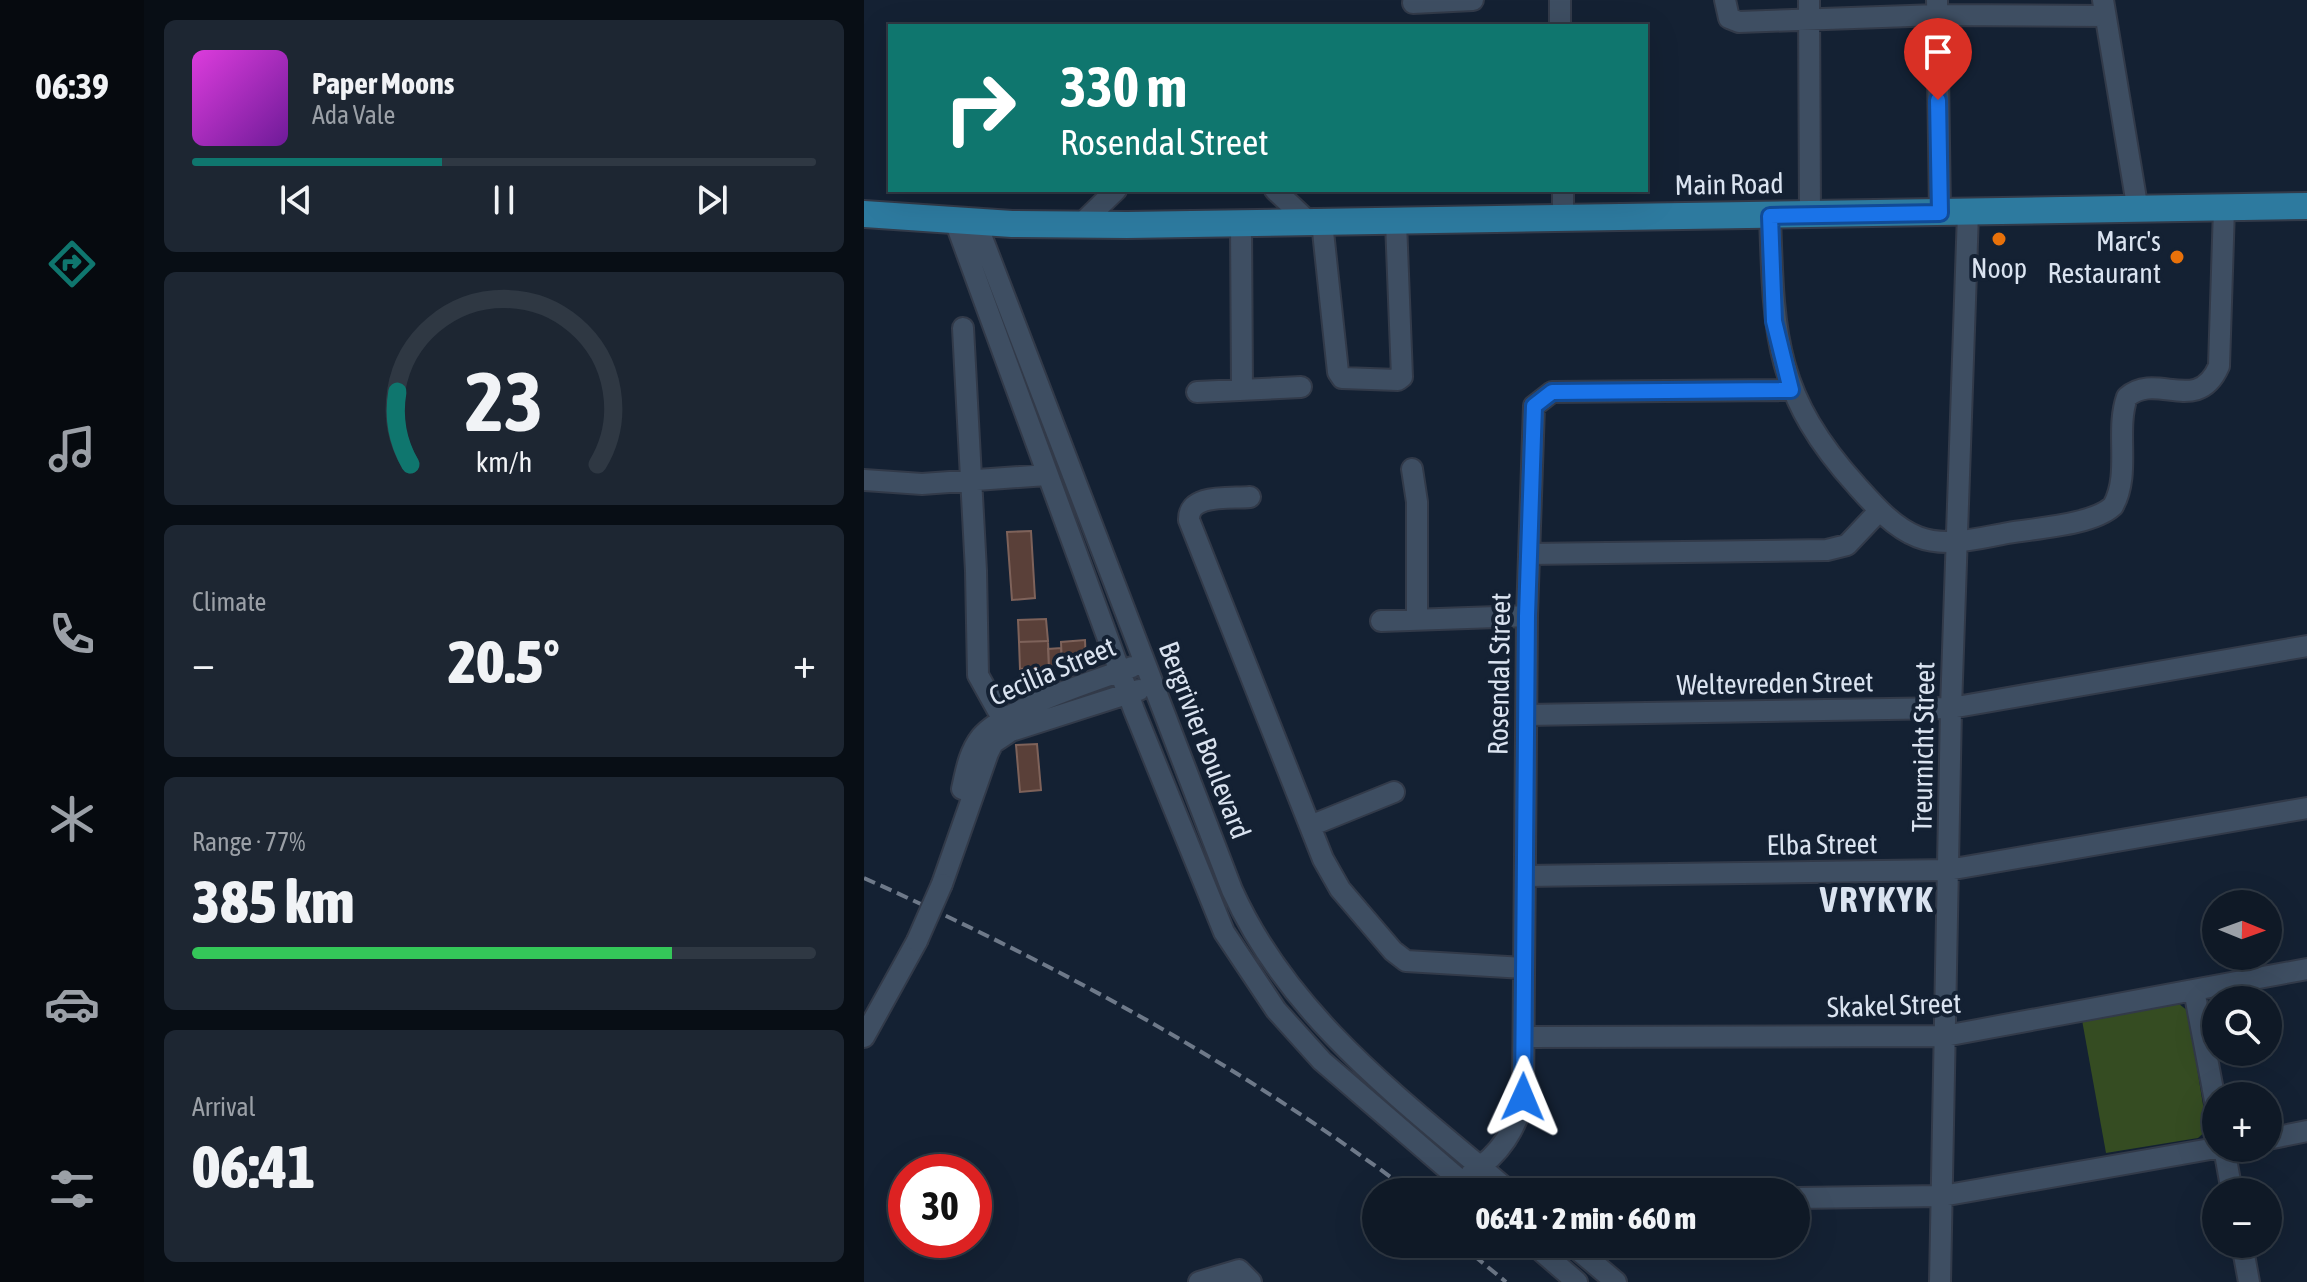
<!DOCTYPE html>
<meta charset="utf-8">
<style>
:root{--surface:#0f1926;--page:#1d2632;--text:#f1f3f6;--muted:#9ba0a7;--line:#2f3843;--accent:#0f766e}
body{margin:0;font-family:"Asap Condensed",sans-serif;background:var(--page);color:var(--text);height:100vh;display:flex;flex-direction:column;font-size:30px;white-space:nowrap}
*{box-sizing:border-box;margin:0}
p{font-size:26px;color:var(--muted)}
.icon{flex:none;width:44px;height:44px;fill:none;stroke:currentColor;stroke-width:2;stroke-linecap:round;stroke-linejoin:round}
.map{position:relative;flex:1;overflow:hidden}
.sheet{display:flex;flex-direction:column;gap:20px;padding:20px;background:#080e15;width:720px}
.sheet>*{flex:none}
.hud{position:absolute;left:24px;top:24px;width:760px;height:168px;border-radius:0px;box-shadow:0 8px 32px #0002,0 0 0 2px var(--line);background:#0f766e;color:#fff;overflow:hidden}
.needle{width:52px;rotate:91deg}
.buttons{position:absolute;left:1338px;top:890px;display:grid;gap:16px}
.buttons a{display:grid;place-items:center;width:80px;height:80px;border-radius:50%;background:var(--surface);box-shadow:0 8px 32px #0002,0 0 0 2px var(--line);font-size:40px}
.speed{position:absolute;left:24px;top:1154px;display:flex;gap:16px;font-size:40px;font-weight:700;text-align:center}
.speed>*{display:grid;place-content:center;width:104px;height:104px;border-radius:50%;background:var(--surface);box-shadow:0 8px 32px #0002,0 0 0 2px var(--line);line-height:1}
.speed .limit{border:12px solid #d22;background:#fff;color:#111}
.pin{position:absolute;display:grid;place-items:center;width:68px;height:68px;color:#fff;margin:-82px -34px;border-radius:50% 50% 50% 0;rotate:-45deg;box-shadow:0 0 8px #0007}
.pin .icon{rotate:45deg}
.me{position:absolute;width:88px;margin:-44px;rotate:1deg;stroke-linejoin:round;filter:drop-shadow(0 0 6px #0008)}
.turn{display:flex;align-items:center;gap:28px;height:168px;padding:0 40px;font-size:36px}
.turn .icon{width:104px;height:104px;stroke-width:2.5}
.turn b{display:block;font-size:56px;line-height:68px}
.big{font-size:60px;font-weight:800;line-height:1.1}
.sheet .widget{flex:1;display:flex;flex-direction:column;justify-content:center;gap:12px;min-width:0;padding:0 28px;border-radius:12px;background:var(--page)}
.sheet .dial{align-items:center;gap:0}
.dial svg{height:208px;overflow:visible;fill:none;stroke:var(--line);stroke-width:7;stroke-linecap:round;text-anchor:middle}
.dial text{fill:var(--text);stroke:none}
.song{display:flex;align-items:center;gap:24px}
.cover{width:96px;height:96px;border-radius:12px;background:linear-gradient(135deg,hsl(300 70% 55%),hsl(280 70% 35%))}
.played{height:8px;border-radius:4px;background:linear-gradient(90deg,var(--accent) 40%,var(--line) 40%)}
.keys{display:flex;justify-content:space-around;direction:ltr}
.heat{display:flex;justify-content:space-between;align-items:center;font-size:44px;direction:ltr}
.charge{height:12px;border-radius:6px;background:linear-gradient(90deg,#34c759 77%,var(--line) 0)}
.trip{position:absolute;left:498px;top:1178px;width:448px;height:80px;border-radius:40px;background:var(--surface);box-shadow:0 8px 32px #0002,0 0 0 2px var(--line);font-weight:800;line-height:80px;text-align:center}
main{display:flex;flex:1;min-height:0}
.dock{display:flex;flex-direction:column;width:144px;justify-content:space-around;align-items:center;background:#060a0f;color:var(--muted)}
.dock .icon{width:56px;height:56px}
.dock .on{color:var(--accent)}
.dock b{font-size:36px;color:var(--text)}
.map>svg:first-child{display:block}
.green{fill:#354c22}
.building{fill:#5a4039;stroke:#7e625a;stroke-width:2}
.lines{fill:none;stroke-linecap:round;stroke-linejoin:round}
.minor-casing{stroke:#323a49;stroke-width:24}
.major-casing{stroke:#323a49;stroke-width:30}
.minor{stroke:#3e4e62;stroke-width:20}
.major{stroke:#2d7a9f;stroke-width:26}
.rail{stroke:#6e7989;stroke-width:4;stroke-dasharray:12 6;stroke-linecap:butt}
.minor-bridge-casing{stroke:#323a49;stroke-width:24;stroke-linecap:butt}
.minor-bridge{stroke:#3e4e62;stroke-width:20}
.route-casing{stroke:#114b97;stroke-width:20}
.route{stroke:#1a73e8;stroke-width:14}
.food-dot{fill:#e8710a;stroke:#142133;stroke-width:3}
.labels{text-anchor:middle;stroke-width:8;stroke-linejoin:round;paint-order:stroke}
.street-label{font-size:28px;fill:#dae3f0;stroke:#142133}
.poi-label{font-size:28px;fill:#dae3f0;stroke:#142133;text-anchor:end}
.district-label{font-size:36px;font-weight:bold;letter-spacing:2px;fill:#dae3f0;stroke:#142133}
</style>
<main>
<nav class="dock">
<b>06:39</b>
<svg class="icon on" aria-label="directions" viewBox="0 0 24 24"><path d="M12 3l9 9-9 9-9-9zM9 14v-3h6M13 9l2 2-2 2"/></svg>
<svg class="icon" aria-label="music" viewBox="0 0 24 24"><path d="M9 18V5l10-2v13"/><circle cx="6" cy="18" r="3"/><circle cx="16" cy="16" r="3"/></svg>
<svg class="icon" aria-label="phone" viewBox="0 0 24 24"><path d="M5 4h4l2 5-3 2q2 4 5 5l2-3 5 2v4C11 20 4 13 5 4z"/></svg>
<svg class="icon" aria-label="climate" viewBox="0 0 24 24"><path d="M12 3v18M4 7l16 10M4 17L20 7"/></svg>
<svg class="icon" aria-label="car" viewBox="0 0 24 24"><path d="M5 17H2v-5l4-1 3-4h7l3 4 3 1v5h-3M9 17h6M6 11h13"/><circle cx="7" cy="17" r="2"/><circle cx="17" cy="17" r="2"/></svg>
<svg class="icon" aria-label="filters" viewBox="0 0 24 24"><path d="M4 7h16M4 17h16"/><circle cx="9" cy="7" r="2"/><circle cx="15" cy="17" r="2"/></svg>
</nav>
<section class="sheet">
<div class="widget">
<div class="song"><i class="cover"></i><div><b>Paper Moons</b><p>Ada Vale</p></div></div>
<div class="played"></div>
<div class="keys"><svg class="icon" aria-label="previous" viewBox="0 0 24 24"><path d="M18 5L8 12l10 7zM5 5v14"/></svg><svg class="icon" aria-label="pause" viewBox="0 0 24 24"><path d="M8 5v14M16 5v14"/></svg><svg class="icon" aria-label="next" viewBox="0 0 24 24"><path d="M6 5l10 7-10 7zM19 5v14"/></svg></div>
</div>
<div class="widget dial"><svg viewBox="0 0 100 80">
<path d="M14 69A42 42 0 1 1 86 69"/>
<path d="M14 69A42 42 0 0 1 9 41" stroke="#0f766e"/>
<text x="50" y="56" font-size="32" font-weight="700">23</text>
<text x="50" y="72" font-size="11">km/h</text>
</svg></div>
<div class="widget"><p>Climate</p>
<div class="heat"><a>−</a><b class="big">20.5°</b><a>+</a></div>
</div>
<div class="widget"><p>Range · 77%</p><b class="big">385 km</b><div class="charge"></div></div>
<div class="widget"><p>Arrival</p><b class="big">06:41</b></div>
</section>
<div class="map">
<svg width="1443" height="1282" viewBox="0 0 1443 1282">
<rect width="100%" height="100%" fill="#142133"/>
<path class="green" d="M1307,1003L1315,1004L1324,1011L1343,1130L1334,1138L1242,1153L1218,1020Z"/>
<path class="building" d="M167,531L171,598L148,600L143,532Z
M182,619L184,641L155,642L154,620Z
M221,640L222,664L198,665L197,642Z
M184,641L185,667L156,669L155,642Z
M197,648L198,668L185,669L184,649Z
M173,744L177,790L156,792L152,745Z"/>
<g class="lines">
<g class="minor-casing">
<path id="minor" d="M696,0V26
M861,0L865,18L875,22L1074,15L1241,16
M945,0L946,215
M1073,0L1076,213
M1239,0L1274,211
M549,3L609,0
M411,190L445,222
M699,190V219
M906,216C910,334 909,393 993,486C1010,505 1029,527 1054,537C1082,548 1115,538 1144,533C1172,528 1229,525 1249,506C1267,474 1251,431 1263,397C1293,371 1333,416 1355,366L1360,208
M91,221L270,710L360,932L412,1010L458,1061L610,1192
M112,222L368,890C426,1019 541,1102 646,1192
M458,222L474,372L478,378L534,380L538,377L532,222
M377,223L378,390
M216,225L252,190
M99,328L112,571L114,675L139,720
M333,392L437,387
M548,469L553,502V619
M0,480L58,484L183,475
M386,497C366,499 324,493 325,520L459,859L476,889L529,951L542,961L660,968
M665,554L963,550L983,545L1015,511
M517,621L663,616
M663,715L1087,708L1443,646
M98,789C102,771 105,752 117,737C141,708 231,681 268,667
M446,826L530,792
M661,876L1084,870L1443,808
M78,884L124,753L129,743L147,731L275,690
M1330,990L1352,1106
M0,1037L53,941
M660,1037L1081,1036L1443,969
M1404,1139L1443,1131
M1360,1148L1368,1192
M608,1172C635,1156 654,1127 659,1097L663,616L670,406L688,392L927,390
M932,1198L1078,1196L1352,1148
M669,1244L713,1282
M707,1244L752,1282
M1378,1244L1385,1282
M335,1282L375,1270L387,1282
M1076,1282L1087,708L1104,213"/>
</g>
<g class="major-casing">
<path id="major" d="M0,214L148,224L263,225L1443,206"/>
</g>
<use href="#minor" class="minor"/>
<use href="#major" class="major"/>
<path class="rail" d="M0,878C196,966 375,1064 547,1192
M596,1244L642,1282"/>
<g class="minor-bridge-casing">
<path id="minor-bridge" d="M53,941L78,884"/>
</g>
<use href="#minor-bridge" class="minor-bridge"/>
</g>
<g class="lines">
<g class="route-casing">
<path id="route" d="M659,1097L663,616L670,406L688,392L927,390L910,321L906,216L1076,213L1074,100"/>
</g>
<use href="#route" class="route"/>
</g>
<g class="food-dot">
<circle cx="1135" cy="239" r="8"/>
<circle cx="1313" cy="257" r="8"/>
</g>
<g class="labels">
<g class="street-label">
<text transform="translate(865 184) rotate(-1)" y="10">Main Road</text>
<text transform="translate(188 671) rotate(-23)" y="10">Cecilia Street</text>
<text transform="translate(635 674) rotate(-89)" y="10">Rosendal Street</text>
<text transform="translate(911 683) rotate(-1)" y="10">Weltevreden Street</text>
<text transform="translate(341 740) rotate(69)" y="10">Bergrivier Boulevard</text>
<text transform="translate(1059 747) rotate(-89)" y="10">Treurnicht Street</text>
<text transform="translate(958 844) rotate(-1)" y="10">Elba Street</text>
<text transform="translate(1030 1005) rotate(-2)" y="10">Skakel Street</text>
</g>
<g class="poi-label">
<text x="1297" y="251">Marc's<tspan x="1297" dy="32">Restaurant</tspan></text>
<text x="1135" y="278" text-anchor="middle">Noop</text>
</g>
<g class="district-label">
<text x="1013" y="912">VRYKYK</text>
</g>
</g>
</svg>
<div class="buttons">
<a><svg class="needle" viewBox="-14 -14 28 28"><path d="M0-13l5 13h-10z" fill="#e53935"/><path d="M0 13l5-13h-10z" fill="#9ba0a7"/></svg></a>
<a><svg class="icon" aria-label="search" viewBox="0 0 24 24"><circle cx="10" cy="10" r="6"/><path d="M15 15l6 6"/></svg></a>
<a>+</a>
<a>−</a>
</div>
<div class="speed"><div class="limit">30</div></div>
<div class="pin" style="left:1074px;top:100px;background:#d93025"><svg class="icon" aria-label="arrive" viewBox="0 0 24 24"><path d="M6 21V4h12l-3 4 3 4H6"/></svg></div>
<svg class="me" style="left:659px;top:1097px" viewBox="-20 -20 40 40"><path d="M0-17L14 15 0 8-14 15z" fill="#1a73e8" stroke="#fff" stroke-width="4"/></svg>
<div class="trip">06:41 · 2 min · 660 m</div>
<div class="hud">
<div class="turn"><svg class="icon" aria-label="right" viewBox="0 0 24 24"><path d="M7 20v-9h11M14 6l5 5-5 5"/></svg><div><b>330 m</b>Rosendal Street</div></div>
</div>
</div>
</main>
